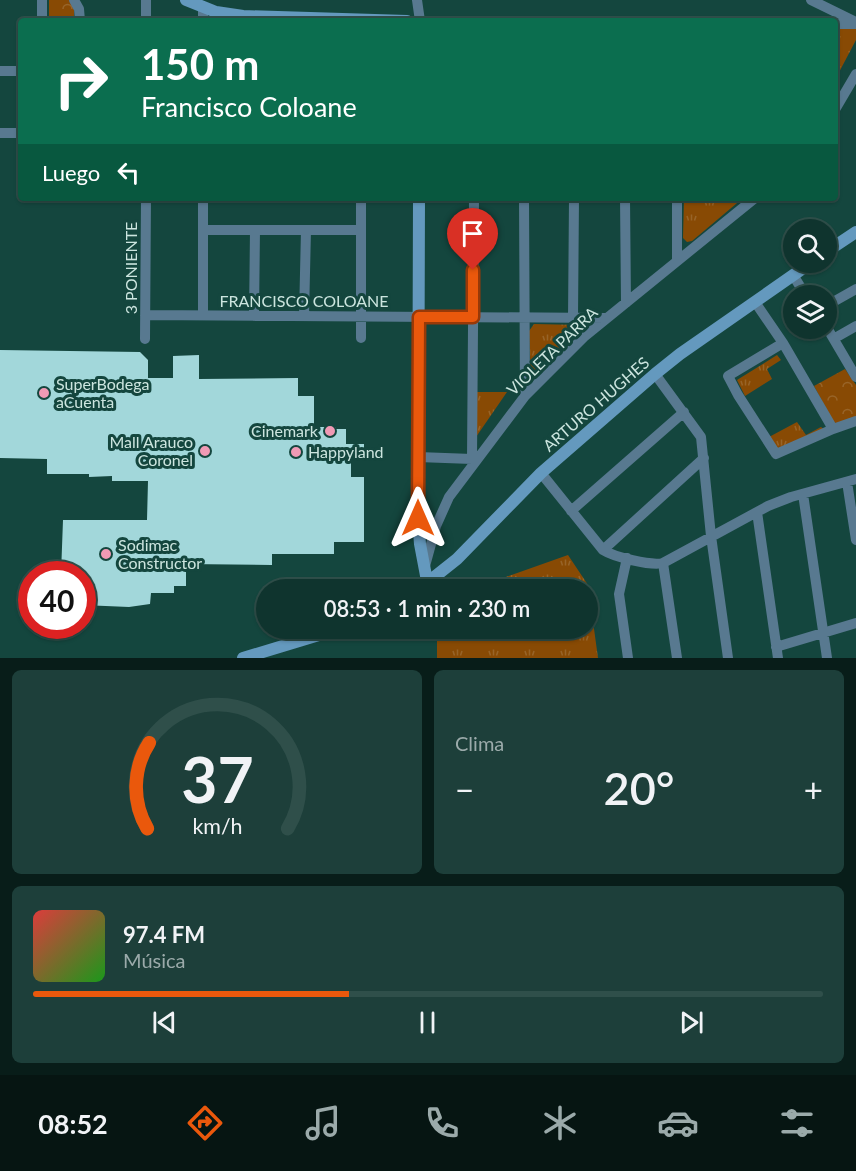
<!DOCTYPE html>
<html lang="es">
<meta charset="utf-8">
<style>
:root{--surface:#0f342e;--page:#1d3f3a;--text:#f1f3f6;--muted:#9baaaa;--line:#2f4f4a;--accent:#ea580c}
body{margin:0;font-family:Lato,sans-serif;background:var(--page);color:var(--text);height:100vh;display:flex;flex-direction:column;font-size:22px;white-space:nowrap}
*{box-sizing:border-box;margin:0}
p{font-size:20px;color:var(--muted)}
.icon{flex:none;width:33px;height:33px;fill:none;stroke:currentColor;stroke-width:2;stroke-linecap:round;stroke-linejoin:round}
.map{position:relative;height:658px;overflow:hidden}
.side{display:flex;flex-direction:column;gap:12px;padding:12px;background:#081d19;flex:1}
.side>*{flex:none}
.banner{position:absolute;left:18px;top:18px;width:820px;height:183px;border-radius:6px;box-shadow:0 2px 4px #0004,0 0 0 2px var(--line);background:#0b6e4f;color:#fff;overflow:hidden}
.controls{position:absolute;left:783px;top:219px;display:grid;gap:12px}
.controls a{display:grid;place-items:center;width:54px;height:54px;border-radius:50%;background:var(--surface);box-shadow:0 2px 4px #0004,0 0 0 2px var(--line);font-size:30px}
.speed{position:absolute;left:18px;top:561px;display:flex;gap:12px;font-size:30px;font-weight:700;text-align:center}
.speed>*{display:grid;place-content:center;width:78px;height:78px;border-radius:50%;background:var(--surface);box-shadow:0 2px 4px #0004,0 0 0 2px var(--line);line-height:1}
.speed .limit{border:9px solid #d22;background:#fff;color:#111}
.pin{position:absolute;display:grid;place-items:center;width:51px;height:51px;color:#fff;margin:-62px -26px;border-radius:50% 50% 50% 0;rotate:-45deg;box-shadow:0 0 6px #0007}
.pin .icon{rotate:45deg}
.me{position:absolute;width:66px;margin:-33px;rotate:0deg;stroke-linejoin:round;filter:drop-shadow(0 0 4px #0008)}
.turn{display:flex;align-items:center;gap:21px;height:126px;padding:0 24px;font-size:27px}
.turn .icon{width:78px;height:78px;stroke-width:2.5}
.turn b{display:block;font-size:42px;line-height:51px}
.then{display:flex;align-items:center;height:57px;padding:0 24px;background:#0003;gap:12px;font-size:22px}
.big{font-size:45px;font-weight:600;line-height:1.1}
.side .widget{flex:1;display:flex;flex-direction:column;justify-content:center;gap:9px;min-width:0;padding:0 21px;border-radius:9px;background:var(--page)}
.side .dial{align-items:center;gap:0}
.dial svg{height:156px;overflow:visible;fill:none;stroke:var(--line);stroke-width:7;stroke-linecap:round;text-anchor:middle}
.dial text{fill:var(--text);stroke:none}
.song{display:flex;align-items:center;gap:18px}
.cover{width:72px;height:72px;border-radius:9px;background:linear-gradient(135deg,hsl(0 70% 55%),hsl(120 70% 35%))}
.played{height:6px;border-radius:3px;background:linear-gradient(90deg,var(--accent) 40%,var(--line) 40%)}
.keys{display:flex;justify-content:space-around;direction:ltr}
.heat{display:flex;justify-content:space-between;align-items:center;font-size:33px;direction:ltr}
.side .tiles{flex:1;display:grid;gap:12px;grid-template-columns:1fr 1fr}
.widget:last-child{grid-column:span 2}
.trip{position:absolute;left:256px;top:579px;width:342px;height:60px;border-radius:30px;background:var(--surface);box-shadow:0 2px 4px #0004,0 0 0 2px var(--line);font-weight:600;line-height:60px;text-align:center}
.dock{display:flex;height:96px;justify-content:space-around;align-items:center;background:#061512;color:var(--muted)}
.dock .icon{width:42px;height:42px}
.dock .on{color:var(--accent)}
.dock b{font-size:27px;color:var(--text)}
.map>svg:first-child{display:block}
.grass{fill:url(#grass-tufts)}
.forest{fill:url(#forest-crowns)}
.building{fill:#a2d7da}
.lines{fill:none;stroke-linecap:round;stroke-linejoin:round}
.street{stroke:#587990;stroke-width:10}
.secondary{stroke:#6499be;stroke-width:12}
.route-casing{stroke:#983908;stroke-width:15}
.route{stroke:#ea580c;stroke-width:10}
.poi-dot{fill:#f09ab5;stroke:#14463e;stroke-width:2}
.labels{text-anchor:middle;stroke-width:6;stroke-linejoin:round;paint-order:stroke}
.street-label{font-size:16px;fill:#cce5df;stroke:#14463e}
.poi-label{font-size:16px;fill:#cce5df;stroke:#14463e;text-anchor:start}
</style>
<div class="map">
<svg width="856" height="658" viewBox="0 0 856 658">
<defs>
<pattern id="grass-tufts" width="24" height="20" patternUnits="userSpaceOnUse" patternTransform="scale(1.5)"><rect width="24" height="20" fill="#884a04"/><path d="M3 7l-1-3M5 7V3M7 7l1-3M15 17l-1-3M17 17v-4M19 17l1-3" fill="none" stroke="#986428"/></pattern>
<pattern id="forest-crowns" width="20" height="18" patternUnits="userSpaceOnUse" patternTransform="scale(1.5)"><rect width="20" height="18" fill="#884a04"/><path d="M2 6a3 3 0 1 1 6 0M12 15a3 3 0 1 1 6 0" fill="none" stroke="#986428"/></pattern>
</defs>
<rect width="100%" height="100%" fill="#14463e"/>
<path class="grass" d="M837,26L856,29V40L836,78Z
M21,198H135V202H21Z
M684,198H743L692,241L687,242L683,238Z
M534,324L580,325V330L531,378L529,331Z
M777,355L781,360L767,369L772,379L745,396L737,380Z
M477,392H507L476,437Z
M797,422L806,435L821,427L829,433L777,452L769,437Z
M568,555L588,585L598,658H437V629L588,628V590L472,589Z"/>
<path class="forest" d="M49,0H70L74,7V21H49Z
M845,369L856,385V420L838,425L833,421L814,386Z"/>
<path class="building" d="M0,350L140,352L148,360V378H173V356L199,355V379L298,378V396H314V427H336V429H346V444H364V458H351V477H364V542H334V554H272V565L186,564V586H174V593H151L150,604L129,607L82,605V574H61L63,520H147L148,481H112V476L89,477V474H47V459L0,458Z"/>
<g class="lines">
<path class="street" d="M42,0V21
M74,0L79,9L80,21
M146,0V21
M417,0L420,21
M811,0L856,22
M203,8V21
M836,24H856
M0,71H21
M836,108L856,74
M0,133H21
M474,198L472,459L475,460
M524,198L525,396
M625,198L626,303
M677,198V261
M203,230H361
M793,275L806,296
M755,302L783,343L833,429L856,421
M826,306L856,289
M145,315L606,318
M203,315V198
M254,316L255,230
M304,316L306,230
M573,318L574,198
M826,326L856,377
M361,338V198
M835,338L856,326
M145,339L146,198
M783,343L728,376L738,395L776,454L833,429
M655,374L701,437L711,536L728,658
M418,457L472,459
M541,473L603,550C614,557 651,566 663,563L768,506L791,497L856,479
M847,482L856,540
M803,494L827,658
M571,511L684,412
M757,512L778,658
M603,550L704,458
M627,558L619,594L628,658
M663,563L677,658
M425,566L436,526L449,497L525,396L585,336L755,198
M776,647L856,623"/>
<path class="secondary" d="M186,0L216,12L243,16L407,21
M419,198L418,518L420,544L427,581
M826,252L856,232
M418,590L457,559L541,473L655,374L680,354L812,262
M243,658L342,628"/>
</g>
<g class="lines">
<g class="route-casing">
<path id="route" d="M418,518L419,317H473V270"/>
</g>
<use href="#route" class="route"/>
</g>
<g class="poi-dot">
<circle cx="44" cy="393" r="6"/>
<circle cx="330" cy="431" r="6"/>
<circle cx="205" cy="451" r="6"/>
<circle cx="296" cy="452" r="6"/>
<circle cx="106" cy="554" r="6"/>
</g>
<g class="labels">
<g class="street-label">
<text transform="translate(131 268) rotate(-90)" y="6">3 PONIENTE</text>
<text x="304" y="307">FRANCISCO COLOANE</text>
<text transform="translate(552 351) rotate(-44)" y="6">VIOLETA PARRA</text>
<text transform="translate(596 404) rotate(-41)" y="6">ARTURO HUGHES</text>
</g>
<g class="poi-label">
<text x="56" y="390">SuperBodega<tspan x="56" dy="18">aCuenta</tspan></text>
<text x="318" y="437" text-anchor="end">Cinemark</text>
<text x="193" y="448" text-anchor="end">Mall Arauco<tspan x="193" dy="18">Coronel</tspan></text>
<text x="308" y="458">Happyland</text>
<text x="118" y="551">Sodimac<tspan x="118" dy="18">Constructor</tspan></text>
</g>
</g>
</svg>
<div class="controls">
<a><svg class="icon" aria-label="search" viewBox="0 0 24 24"><circle cx="10" cy="10" r="6"/><path d="M15 15l6 6"/></svg></a>
<a><svg class="icon" aria-label="layers" viewBox="0 0 24 24"><path d="M12 4l9 5-9 5-9-5zM3 14l9 5 9-5"/></svg></a>
</div>
<div class="speed"><div class="limit">40</div></div>
<div class="pin" style="left:473px;top:270px;background:#d93025"><svg class="icon" aria-label="arrive" viewBox="0 0 24 24"><path d="M6 21V4h12l-3 4 3 4H6"/></svg></div>
<svg class="me" style="left:418px;top:518px" viewBox="-20 -20 40 40"><path d="M0-17L14 15 0 8-14 15z" fill="#ea580c" stroke="#fff" stroke-width="4"/></svg>
<div class="trip">08:53 · 1 min · 230 m</div>
<div class="banner">
<div class="turn"><svg class="icon" aria-label="right" viewBox="0 0 24 24"><path d="M7 20v-9h11M14 6l5 5-5 5"/></svg><div><b>150 m</b>Francisco Coloane</div></div>
<div class="then">Luego<svg class="icon" aria-label="left" viewBox="0 0 24 24"><path d="M17 20v-9H6M10 6l-5 5 5 5"/></svg></div>
</div>
</div>
<section class="side">
<div class="tiles">
<div class="widget dial"><svg viewBox="0 0 100 80">
<path d="M14 69A42 42 0 1 1 86 69"/>
<path d="M14 69A42 42 0 0 1 15 25" stroke="#ea580c"/>
<text x="50" y="56" font-size="32" font-weight="700">37</text>
<text x="50" y="72" font-size="11">km/h</text>
</svg></div>
<div class="widget"><p>Clima</p>
<div class="heat"><a>−</a><b class="big">20°</b><a>+</a></div>
</div>
<div class="widget">
<div class="song"><i class="cover"></i><div><b>97.4 FM</b><p>Música</p></div></div>
<div class="played"></div>
<div class="keys"><svg class="icon" aria-label="previous" viewBox="0 0 24 24"><path d="M18 5L8 12l10 7zM5 5v14"/></svg><svg class="icon" aria-label="pause" viewBox="0 0 24 24"><path d="M8 5v14M16 5v14"/></svg><svg class="icon" aria-label="next" viewBox="0 0 24 24"><path d="M6 5l10 7-10 7zM19 5v14"/></svg></div>
</div>
</div>
</section>
<nav class="dock">
<b>08:52</b>
<svg class="icon on" aria-label="directions" viewBox="0 0 24 24"><path d="M12 3l9 9-9 9-9-9zM9 14v-3h6M13 9l2 2-2 2"/></svg>
<svg class="icon" aria-label="music" viewBox="0 0 24 24"><path d="M9 18V5l10-2v13"/><circle cx="6" cy="18" r="3"/><circle cx="16" cy="16" r="3"/></svg>
<svg class="icon" aria-label="phone" viewBox="0 0 24 24"><path d="M5 4h4l2 5-3 2q2 4 5 5l2-3 5 2v4C11 20 4 13 5 4z"/></svg>
<svg class="icon" aria-label="climate" viewBox="0 0 24 24"><path d="M12 3v18M4 7l16 10M4 17L20 7"/></svg>
<svg class="icon" aria-label="car" viewBox="0 0 24 24"><path d="M5 17H2v-5l4-1 3-4h7l3 4 3 1v5h-3M9 17h6M6 11h13"/><circle cx="7" cy="17" r="2"/><circle cx="17" cy="17" r="2"/></svg>
<svg class="icon" aria-label="filters" viewBox="0 0 24 24"><path d="M4 7h16M4 17h16"/><circle cx="9" cy="7" r="2"/><circle cx="15" cy="17" r="2"/></svg>
</nav>
